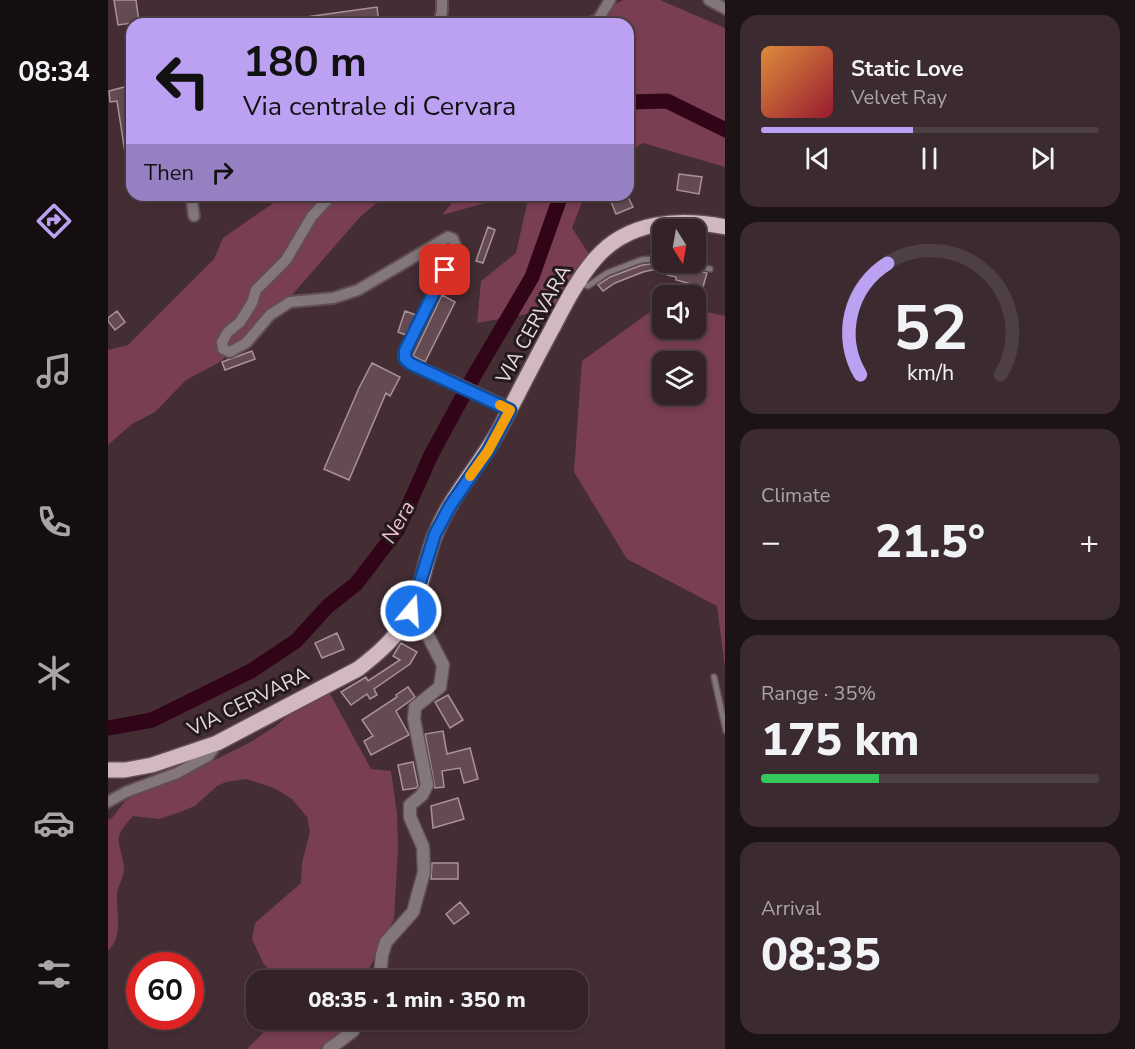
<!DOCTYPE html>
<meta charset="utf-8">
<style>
:root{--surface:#332227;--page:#3b2a2f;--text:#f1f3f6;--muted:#a9a4a7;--line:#4e3f44;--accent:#bca0f2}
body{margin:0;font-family:"Nunito Sans",sans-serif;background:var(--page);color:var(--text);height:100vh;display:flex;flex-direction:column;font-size:22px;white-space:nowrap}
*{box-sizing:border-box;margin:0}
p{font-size:20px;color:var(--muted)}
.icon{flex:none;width:33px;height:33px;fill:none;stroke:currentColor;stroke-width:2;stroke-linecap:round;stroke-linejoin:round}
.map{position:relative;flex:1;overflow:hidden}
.side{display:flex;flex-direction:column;gap:15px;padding:15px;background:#1c1315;width:410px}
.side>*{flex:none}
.top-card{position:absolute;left:18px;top:18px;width:508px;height:183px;border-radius:18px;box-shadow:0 3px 9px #0003,0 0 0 2px var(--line);background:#bca0f2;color:#111;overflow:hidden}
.needle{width:39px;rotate:169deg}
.controls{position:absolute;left:544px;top:219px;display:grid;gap:12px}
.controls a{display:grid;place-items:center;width:54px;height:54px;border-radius:12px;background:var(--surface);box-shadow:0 3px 9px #0003,0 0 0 2px var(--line);font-size:30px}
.speed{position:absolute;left:18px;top:952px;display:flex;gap:12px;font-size:30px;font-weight:700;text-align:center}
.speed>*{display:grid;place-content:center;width:78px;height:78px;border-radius:50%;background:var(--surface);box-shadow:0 3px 9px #0003,0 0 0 2px var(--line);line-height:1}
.speed .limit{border:9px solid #d22;background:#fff;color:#111}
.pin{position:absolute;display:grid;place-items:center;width:51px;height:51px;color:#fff;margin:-26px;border-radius:12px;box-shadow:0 3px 9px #0006}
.me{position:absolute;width:66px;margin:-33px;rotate:18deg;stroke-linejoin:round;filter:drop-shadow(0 0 4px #0008)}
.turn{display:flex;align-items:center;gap:21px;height:126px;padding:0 18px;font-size:27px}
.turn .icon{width:78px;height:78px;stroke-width:2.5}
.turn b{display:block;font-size:42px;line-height:51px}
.then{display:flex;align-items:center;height:57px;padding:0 18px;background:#0003;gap:12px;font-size:22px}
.big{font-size:45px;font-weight:800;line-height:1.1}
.side .card{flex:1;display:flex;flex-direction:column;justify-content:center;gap:9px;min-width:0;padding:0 21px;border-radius:18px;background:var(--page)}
.side .dial{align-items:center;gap:0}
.dial svg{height:156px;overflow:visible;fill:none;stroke:var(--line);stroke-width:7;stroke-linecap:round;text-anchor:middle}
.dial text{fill:var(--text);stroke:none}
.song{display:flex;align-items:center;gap:18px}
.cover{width:72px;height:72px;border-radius:9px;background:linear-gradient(135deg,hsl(30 70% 55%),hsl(350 70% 35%))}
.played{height:6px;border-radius:3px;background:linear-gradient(90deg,var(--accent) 45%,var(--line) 45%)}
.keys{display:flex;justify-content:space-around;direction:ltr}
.heat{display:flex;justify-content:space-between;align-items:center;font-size:33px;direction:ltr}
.charge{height:9px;border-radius:4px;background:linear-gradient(90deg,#34c759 35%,var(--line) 0)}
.trip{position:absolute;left:138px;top:970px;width:342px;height:60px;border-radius:18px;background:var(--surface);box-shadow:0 3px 9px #0003,0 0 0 2px var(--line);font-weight:800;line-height:60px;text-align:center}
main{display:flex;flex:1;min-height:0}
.tabs{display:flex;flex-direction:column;width:108px;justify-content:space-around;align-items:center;background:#140e10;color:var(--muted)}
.tabs .icon{width:42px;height:42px}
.tabs .on{color:var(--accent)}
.tabs b{font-size:27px;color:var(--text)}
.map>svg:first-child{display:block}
.green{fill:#793e51;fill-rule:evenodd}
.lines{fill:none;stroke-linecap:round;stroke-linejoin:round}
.river{stroke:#310417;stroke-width:15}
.building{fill:#634b51;stroke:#ac9198;stroke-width:1.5}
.service-casing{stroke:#614d52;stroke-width:8}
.minor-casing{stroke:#614d52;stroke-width:14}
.tertiary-casing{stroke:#614d52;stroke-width:15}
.primary-casing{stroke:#614d52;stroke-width:18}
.service{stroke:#83777a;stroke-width:5}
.minor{stroke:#83777a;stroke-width:10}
.tertiary{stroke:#83777a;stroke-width:12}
.primary{stroke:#d2b9bf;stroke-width:15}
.route-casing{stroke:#114b97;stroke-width:15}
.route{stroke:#1a73e8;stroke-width:10}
.slow{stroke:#f59e0b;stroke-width:10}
.labels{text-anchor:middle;stroke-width:6;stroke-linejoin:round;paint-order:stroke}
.street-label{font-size:20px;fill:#e7d8dc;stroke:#24191c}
.water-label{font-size:21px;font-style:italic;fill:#f1bdcb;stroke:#24191c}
</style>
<main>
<nav class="tabs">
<b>08:34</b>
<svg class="icon on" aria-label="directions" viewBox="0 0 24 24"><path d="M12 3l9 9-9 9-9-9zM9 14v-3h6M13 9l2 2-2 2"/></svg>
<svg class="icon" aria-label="music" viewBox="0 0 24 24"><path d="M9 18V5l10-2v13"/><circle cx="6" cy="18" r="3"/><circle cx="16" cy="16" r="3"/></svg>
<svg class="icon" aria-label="phone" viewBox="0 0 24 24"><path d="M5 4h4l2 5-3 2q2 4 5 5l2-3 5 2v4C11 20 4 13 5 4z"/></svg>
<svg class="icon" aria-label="climate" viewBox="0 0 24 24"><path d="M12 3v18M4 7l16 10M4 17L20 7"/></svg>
<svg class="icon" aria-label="car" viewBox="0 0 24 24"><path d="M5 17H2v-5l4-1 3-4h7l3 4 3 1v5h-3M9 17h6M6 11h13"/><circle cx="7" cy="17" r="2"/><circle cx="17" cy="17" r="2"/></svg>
<svg class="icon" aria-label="filters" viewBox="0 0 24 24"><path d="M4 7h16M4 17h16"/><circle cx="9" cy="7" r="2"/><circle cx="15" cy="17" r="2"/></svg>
</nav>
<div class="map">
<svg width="618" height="1049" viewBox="0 0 618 1049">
<rect width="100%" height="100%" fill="#442e34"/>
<path class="green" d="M515,0H552L617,28V167L535,143L521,152L520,24H470Z
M177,195H278L252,217L164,318L110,363L78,380L47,412L24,424L0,445V350L20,345L106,259L115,238Z
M350,195H407L334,215Z
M421,195H477L464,228L481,254L461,283L447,309L369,323L373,281L408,253Z
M553,304H555V328H588V310L617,316V668L609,606L519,559L466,472L474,361ZM555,362H588V394H555Z
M221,692L263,769L283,771L289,814L290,848L286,919L257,977V981H170L155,963L144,939L147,923L193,883L194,863L202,832L199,817L184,799L166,788L138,779L118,782L109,786L87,806L72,812L51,819L25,816C3,840 12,839 16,867C17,876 10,885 9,894C8,914 16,935 0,951V820L4,818L17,801L39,788L76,775L141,743L168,726L191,705Z
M162,1020H246L236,1034L220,1049H139L155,1033Z"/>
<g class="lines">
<path class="river" d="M520,104L523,102L559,101L618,130
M0,728L44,720L143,671L188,641L220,606L248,584L290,529L323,455L367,374L424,277L453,195"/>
</g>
<path class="building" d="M6,0H28L31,22L10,25Z
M269,7L271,24H177V20Z
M20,86L21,88L24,87V99H22L24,158L18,159L9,101L2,102L1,91Z
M571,174L594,177L591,194L569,190Z
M513,195H519L525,207L508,214L502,199Z
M380,227L387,230L375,263L368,261Z
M559,262L599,273L595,287L568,280V277L559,275V271L549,269L535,272L507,283L495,291L490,285L502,277L534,265Z
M334,295L347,302L317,362L305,356Z
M9,311L17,322L7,330L0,321V318Z
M297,311L308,315L298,335L290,332Z
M144,351L147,359L117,370L114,362Z
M264,363L292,377L282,396L278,393L241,480L216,469L251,388Z
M229,633L236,649L214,658L207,643Z
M293,643L309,652L302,664L266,689L269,695L262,699L259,694L243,705L233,692L258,677L260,681L292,660L285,656Z
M300,687L307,697L288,711L301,735L263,755L256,741L265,736L254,720L289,697L288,695Z
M340,695L355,720L342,728L327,702Z
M335,731L339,754L362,748L370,779L356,783L352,768L334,771L336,787L327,788L317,734Z
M305,762L310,786L308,788L295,790L290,765Z
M350,798L356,819L325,828L323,806Z
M324,863H350V879H323Z
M352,902L361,913L346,924L338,914Z"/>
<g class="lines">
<g class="service-casing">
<path id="service" d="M575,262L602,269
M471,283L480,286L499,273L533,260L555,258
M606,677L618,731"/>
</g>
<g class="minor-casing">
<path id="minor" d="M601,0L618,9
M328,24L331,22L334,12V0
M479,24L490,20L502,0
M83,195L86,216
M224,195L204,216L178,260L148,290L144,303L132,322L120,332L114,342L115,349L122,352L138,343L162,315L182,302L225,298L250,290L340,237L345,239L348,247L296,357L301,363L342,381
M0,802L18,792L69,773L100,756L109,744"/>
</g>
<g class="tertiary-casing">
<path id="tertiary" d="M342,381L402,409
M269,981L272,975L274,955L278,942L305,912L316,872L315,847L302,817V805L314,795L319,785L306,719L307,707L332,687L335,665L317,630L303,611
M221,1049L245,1031L250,1020"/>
</g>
<g class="primary-casing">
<path id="primary" d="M0,770H17L44,765L109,743L250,669C271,653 290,636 302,613C314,589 317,560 327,535C342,497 372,465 391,430C409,396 426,362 444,329C457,304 469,280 487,259C520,220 572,218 618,227"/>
</g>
<use href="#service" class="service"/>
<use href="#minor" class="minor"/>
<use href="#tertiary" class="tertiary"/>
<use href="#primary" class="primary"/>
</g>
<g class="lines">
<g class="route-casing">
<path id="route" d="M303,611L327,534L342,506L380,451L402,410L303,364L297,359V351L337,270"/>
</g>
<use href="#route" class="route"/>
<path class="slow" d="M362,476L380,451L402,410L392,405"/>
</g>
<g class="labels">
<g class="street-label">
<text transform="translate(425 324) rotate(-61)" y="7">VIA CERVARA</text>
<text transform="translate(140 701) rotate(-26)" y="7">VIA CERVARA</text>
</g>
<g class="water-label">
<text transform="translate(290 522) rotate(-60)" y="7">Nera</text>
</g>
</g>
</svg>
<div class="controls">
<a><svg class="needle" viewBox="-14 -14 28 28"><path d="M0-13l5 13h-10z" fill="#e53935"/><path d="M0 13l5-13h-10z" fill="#a9a4a7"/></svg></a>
<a><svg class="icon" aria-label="sound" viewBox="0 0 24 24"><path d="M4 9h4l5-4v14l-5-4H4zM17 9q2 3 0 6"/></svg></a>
<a><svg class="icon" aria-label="layers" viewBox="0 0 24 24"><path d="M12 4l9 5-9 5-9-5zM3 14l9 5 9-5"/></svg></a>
</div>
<div class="speed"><div class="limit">60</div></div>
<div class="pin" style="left:337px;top:270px;background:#d93025"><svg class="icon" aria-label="arrive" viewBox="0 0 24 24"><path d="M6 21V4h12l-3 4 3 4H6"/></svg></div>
<svg class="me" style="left:303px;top:611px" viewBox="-20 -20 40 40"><circle r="17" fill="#1a73e8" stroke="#fff" stroke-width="3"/><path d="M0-11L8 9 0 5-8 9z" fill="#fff"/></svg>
<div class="trip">08:35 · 1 min · 350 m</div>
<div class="top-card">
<div class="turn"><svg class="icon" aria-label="left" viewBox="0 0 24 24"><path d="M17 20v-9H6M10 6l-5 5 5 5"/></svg><div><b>180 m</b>Via centrale di Cervara</div></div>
<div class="then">Then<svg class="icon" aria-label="right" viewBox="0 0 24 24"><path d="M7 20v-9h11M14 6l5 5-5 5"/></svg></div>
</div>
</div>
<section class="side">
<div class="card">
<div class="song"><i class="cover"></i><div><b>Static Love</b><p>Velvet Ray</p></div></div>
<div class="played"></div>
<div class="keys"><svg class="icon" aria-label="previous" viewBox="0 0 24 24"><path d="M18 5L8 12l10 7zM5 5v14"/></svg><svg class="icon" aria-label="pause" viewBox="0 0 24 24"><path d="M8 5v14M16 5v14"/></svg><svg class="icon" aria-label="next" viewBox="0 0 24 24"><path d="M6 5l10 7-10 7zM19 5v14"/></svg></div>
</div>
<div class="card dial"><svg viewBox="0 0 100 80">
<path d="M14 69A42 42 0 1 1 86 69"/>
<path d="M14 69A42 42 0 0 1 28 12" stroke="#bca0f2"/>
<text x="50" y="56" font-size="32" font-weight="700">52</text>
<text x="50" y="72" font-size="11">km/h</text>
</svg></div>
<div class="card"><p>Climate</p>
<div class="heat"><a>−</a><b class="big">21.5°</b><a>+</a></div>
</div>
<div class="card"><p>Range · 35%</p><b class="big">175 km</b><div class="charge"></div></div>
<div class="card"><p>Arrival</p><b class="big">08:35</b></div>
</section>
</main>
